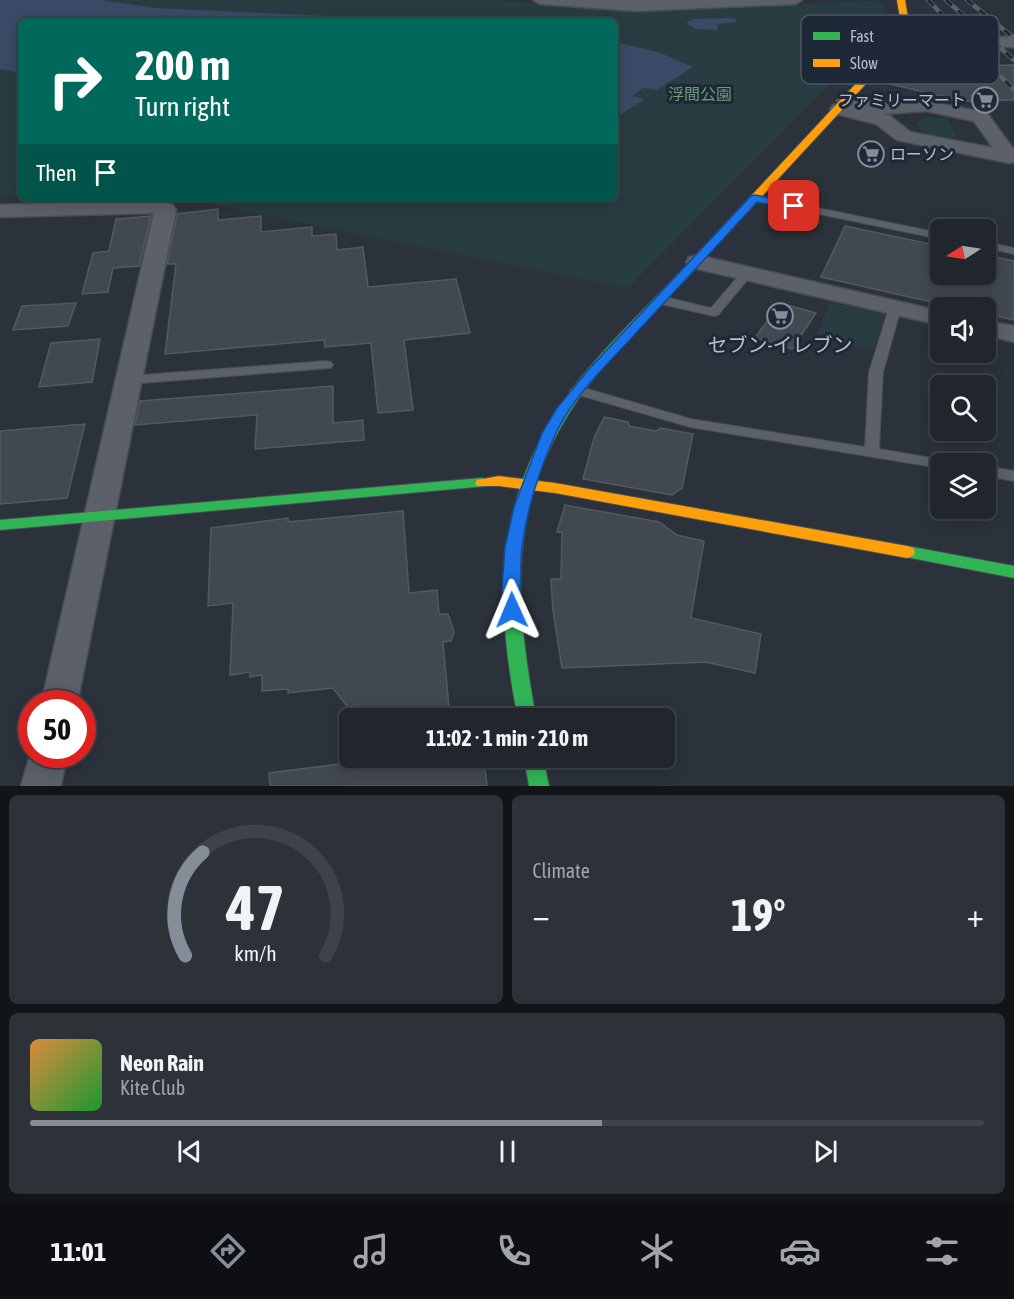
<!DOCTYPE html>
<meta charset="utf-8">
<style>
:root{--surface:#20262c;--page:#2d3238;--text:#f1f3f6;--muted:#a2a5a9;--line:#3d4348;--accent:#858d99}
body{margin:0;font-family:"Asap Condensed","Noto Sans JP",sans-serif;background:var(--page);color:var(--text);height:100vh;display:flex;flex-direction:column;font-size:22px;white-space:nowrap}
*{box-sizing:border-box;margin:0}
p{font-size:20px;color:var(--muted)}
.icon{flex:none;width:33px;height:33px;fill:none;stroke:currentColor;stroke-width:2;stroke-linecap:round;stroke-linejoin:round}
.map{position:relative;height:786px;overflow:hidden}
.details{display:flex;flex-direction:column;gap:9px;padding:9px;background:#121518;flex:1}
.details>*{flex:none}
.top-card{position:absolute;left:18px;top:18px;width:600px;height:183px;border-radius:9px;box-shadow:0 3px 15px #0003,0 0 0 2px var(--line);background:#00695c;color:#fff;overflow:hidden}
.needle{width:39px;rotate:258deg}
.buttons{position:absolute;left:930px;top:219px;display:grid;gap:12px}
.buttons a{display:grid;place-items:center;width:66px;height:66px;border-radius:9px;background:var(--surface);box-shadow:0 3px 15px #0003,0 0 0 2px var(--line);font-size:30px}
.speed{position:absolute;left:18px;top:690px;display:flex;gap:12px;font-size:30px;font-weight:700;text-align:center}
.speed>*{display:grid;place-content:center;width:78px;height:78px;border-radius:50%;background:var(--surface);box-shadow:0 3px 15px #0003,0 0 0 2px var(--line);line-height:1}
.speed .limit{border:9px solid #d22;background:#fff;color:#111}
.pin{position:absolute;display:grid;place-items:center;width:51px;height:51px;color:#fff;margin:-26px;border-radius:12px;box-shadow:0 3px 9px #0006}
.me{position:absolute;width:66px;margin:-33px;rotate:359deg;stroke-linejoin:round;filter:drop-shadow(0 0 4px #0008)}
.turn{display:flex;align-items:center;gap:21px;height:126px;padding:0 18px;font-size:27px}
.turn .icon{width:78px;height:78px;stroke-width:2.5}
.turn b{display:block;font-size:42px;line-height:51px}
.then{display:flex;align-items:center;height:57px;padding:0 18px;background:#0003;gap:12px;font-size:22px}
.big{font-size:45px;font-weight:700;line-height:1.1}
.details .widget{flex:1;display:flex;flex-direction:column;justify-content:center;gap:9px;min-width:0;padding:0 21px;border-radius:9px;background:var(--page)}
.details .dial{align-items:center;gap:0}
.dial svg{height:156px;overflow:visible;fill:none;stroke:var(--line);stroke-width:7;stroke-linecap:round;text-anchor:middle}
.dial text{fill:var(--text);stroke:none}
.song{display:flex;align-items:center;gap:18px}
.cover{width:72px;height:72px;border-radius:9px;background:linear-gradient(135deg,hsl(30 70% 55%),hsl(130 70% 35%))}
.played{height:6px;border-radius:3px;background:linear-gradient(90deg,var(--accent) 60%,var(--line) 60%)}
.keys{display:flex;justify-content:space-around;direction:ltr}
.heat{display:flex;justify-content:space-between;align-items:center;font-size:33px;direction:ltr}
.details .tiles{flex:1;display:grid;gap:9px;grid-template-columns:1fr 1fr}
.widget:last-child{grid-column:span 2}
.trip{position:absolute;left:339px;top:708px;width:336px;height:60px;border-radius:9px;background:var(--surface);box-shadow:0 3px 15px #0003,0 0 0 2px var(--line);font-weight:700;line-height:60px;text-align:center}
.tabs{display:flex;height:96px;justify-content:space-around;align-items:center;background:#0d0f12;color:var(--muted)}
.tabs .icon{width:42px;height:42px}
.tabs .selected{color:var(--accent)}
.tabs b{font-size:27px;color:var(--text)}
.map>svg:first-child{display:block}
.green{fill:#283d41}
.water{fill:#394b66}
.building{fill:#42484f;stroke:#535962;stroke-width:1.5}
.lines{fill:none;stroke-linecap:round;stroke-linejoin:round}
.lane-casing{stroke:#494e55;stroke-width:2}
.street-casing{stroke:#494e55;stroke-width:3}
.fast-casing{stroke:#494e55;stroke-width:2}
.slow-casing{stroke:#494e55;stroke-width:2}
.lane{fill:#5c6068;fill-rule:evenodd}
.street{fill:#5c6068;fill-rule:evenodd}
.fast{fill:#30b455;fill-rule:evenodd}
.slow{fill:#ff9f0a;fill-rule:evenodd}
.rail-casing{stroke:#5a5f66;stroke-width:4.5}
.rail{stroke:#1e2836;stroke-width:3;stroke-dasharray:8;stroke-linecap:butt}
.route{fill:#1a73e8;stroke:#114b97;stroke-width:1.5}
.labels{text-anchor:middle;stroke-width:6;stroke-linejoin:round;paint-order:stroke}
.far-park-label{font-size:16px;fill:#6d9c77;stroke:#1e2836}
.far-poi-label{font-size:16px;fill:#b6becb;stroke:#1e2836;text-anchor:end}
.poi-label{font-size:20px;fill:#b6becb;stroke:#1e2836}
.key{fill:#1e2836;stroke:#4c5563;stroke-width:1.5}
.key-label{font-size:16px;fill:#b6becb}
</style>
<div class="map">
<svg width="1014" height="786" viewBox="0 0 1014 786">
<rect width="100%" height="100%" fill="#2b323b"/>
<path class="green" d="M0,0H492L640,10L874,1L883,3L885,18L880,33L628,288L182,198H615V21H21V197L0,198Z
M926,117L946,118L959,139L930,134L922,131L915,124Z
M830,302L885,314L874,350L816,339Z"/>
<path class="water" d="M0,0H100L157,8L432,21H21V73L0,69Z
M734,18L737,22L717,24L718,29L716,30L695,29L686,23L694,19Z
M615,42L658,52L693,67L657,90L643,88L632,96L645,99L615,118Z"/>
<path class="building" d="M919,45L961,49L976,66L1014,65V100L963,101L886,83Z
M218,209V220L261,216V232L312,227V236L336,234L337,250L363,247L368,287L456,279L470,333L404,340L413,410L378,413L371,343L325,347L324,340L165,354L176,264H167L177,214Z
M151,216L139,266L113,268L108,292L82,294L93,253L109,251L116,219Z
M845,226L940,246V274H986V255L1014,261V320L986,314V308H958L821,277Z
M76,303L68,326L13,330L22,306Z
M780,303L816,313L792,349L755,338Z
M100,339L92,382L39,387L51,343Z
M333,386V423L363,420L364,440L255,449L257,415L135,425L140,401Z
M604,417L628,422L629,426L656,431L660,428L693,434L682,488L672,495L583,479L594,438Z
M85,424L67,498L0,504V431Z
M565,505L659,522L677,535L704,541L691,618L761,634L755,673L706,662L562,668L553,611L551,579H561L562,532H557Z
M403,511L409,593L437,590L439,614H448L454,632L451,641L443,642L450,718H369L366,707L349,709L333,688L288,693V689L262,691V675L250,677V672L230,675L233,603L208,606L211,528L288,518V522Z
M429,758H484L487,786H270L269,773L347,763V765Z"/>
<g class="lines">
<g class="lane-casing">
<path id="lane" d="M755,195L940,233V239L751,200L750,198Z
M986,242L1014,248V254L986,248Z
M747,270L753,273L718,315L714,316L661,304L655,300L661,296L711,308L743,271Z
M895,304L901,308L883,372L879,449L949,461L951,464H940V468L690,427L572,393L570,390L577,386L691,419L865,447L869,372L889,308Z
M326,361L331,362L333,365L331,368L129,384L122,380L129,376Z
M986,466L1014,471V481L986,476Z"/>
</g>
<g class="street-casing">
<path id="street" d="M533,0H802L795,4L636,11L540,4Z
M902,33L959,37H1014V47H959L896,41L894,38Z
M846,96L882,104L926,101L987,113L1014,150V162L1009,163L897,140L876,124L833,113L830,109L833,105L839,104L837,101L840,97ZM926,111L974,121L993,148L910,132L890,116L883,114Z
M155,200L173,205L176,210L77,704H41L154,213L0,217V205Z
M697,255L940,311V325L689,267L686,262L689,257Z
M986,321L1014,326V342L986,335Z
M32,749V754H67L61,786H21Z"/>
</g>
<g class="fast-casing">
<path id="fast" d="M687,268L691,269L693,271L691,273C654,313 613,351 581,395C506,502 514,596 536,718H518C493,596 495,493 572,389C605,346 646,308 683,269Z
M482,478L487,480L489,483L487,486L0,530V520Z
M907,546L1014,566V578L901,556L899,552L901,548Z
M524,758H543L549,786H529Z"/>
</g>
<g class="slow-casing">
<path id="slow" d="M897,0H905L909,24L899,48L691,273H683L681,271L683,269L892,45L901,24Z
M499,476L555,483L907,546L913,548L915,552L913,556L907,558L555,493L499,486H477L475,483L477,480Z"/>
</g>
<use href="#lane" class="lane"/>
<use href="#street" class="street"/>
<use href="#fast" class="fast"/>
<use href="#slow" class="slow"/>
<g class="rail-casing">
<path id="rail" d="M928,0L1014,90
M946,0L1014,60
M967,0L1014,38"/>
</g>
<use href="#rail" class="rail"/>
</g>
<path class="route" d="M755,195L798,204L799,206L794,210L757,202C717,246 676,290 636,333C608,364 574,395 556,433C540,468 527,509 522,547C520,560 521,608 518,615L512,616L505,615L503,610L502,588L505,547L514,507L542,433L557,408L589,369L751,196Z"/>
<defs>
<g id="supermarket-ring" transform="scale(1.35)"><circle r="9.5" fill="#1e2836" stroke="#858d99" stroke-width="1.5"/><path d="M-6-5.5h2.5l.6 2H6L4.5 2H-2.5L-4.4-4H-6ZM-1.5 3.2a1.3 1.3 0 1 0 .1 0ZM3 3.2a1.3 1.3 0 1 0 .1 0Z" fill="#858d99"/></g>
</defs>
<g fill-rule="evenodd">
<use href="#supermarket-ring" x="985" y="100"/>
<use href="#supermarket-ring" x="871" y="154"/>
<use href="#supermarket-ring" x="780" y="316"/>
</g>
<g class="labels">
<g class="far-park-label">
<text x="700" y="100">浮間公園</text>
</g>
<g class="far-poi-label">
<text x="966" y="106">ファミリーマート</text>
<text x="890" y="160" text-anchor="start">ローソン</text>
</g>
<g class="poi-label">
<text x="780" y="352">セブン-イレブン</text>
</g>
</g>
<rect x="801" y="15" width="198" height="69" rx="9" class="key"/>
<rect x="813" y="32" width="27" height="8" fill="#30b455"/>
<rect x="813" y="59" width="27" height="8" fill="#ff9f0a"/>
<g class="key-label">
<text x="850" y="42">Fast</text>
<text x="850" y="69">Slow</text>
</g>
</svg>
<div class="buttons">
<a><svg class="needle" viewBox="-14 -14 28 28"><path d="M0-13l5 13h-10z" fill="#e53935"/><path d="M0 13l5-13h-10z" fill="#a2a5a9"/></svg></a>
<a><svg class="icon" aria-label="sound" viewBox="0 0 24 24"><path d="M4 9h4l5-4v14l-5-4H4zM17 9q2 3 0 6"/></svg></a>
<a><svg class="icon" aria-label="search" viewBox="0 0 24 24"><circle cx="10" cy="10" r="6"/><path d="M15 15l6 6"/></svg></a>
<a><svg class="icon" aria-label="layers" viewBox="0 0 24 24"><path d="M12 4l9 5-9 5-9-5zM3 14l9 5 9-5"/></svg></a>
</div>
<div class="speed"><div class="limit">50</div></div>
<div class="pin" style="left:794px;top:206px;background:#d93025"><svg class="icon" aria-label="arrive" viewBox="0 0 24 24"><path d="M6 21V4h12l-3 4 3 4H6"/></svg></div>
<svg class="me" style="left:512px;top:610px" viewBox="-20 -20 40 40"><path d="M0-17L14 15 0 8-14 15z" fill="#1a73e8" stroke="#fff" stroke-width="4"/></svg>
<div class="trip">11:02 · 1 min · 210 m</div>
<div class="top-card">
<div class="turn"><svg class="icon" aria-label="right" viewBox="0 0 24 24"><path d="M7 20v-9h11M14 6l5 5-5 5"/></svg><div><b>200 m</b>Turn right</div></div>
<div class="then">Then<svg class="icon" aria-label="arrive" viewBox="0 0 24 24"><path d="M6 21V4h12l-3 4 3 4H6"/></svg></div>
</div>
</div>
<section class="details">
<div class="tiles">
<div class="widget dial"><svg viewBox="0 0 100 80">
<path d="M14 69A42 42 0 1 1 86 69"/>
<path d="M14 69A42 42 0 0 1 23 16" stroke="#858d99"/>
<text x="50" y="56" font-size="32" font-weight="700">47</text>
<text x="50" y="72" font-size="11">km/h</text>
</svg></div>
<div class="widget"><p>Climate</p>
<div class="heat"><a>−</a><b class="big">19°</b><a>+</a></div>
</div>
<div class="widget">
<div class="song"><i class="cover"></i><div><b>Neon Rain</b><p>Kite Club</p></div></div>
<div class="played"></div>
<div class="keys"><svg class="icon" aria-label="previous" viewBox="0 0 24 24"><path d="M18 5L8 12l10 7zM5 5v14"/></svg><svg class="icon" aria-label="pause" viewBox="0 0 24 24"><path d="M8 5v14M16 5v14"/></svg><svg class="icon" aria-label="next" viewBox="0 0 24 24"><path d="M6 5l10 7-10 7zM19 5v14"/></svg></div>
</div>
</div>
</section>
<nav class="tabs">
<b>11:01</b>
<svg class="icon selected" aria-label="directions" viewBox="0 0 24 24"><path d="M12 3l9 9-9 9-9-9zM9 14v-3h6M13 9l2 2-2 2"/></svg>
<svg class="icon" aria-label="music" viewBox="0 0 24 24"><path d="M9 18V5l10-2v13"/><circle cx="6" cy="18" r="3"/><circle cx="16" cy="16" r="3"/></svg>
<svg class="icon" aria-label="phone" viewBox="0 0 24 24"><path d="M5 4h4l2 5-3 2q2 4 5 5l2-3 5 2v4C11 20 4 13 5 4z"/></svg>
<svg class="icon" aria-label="climate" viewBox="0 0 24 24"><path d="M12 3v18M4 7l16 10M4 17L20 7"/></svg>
<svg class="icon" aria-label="car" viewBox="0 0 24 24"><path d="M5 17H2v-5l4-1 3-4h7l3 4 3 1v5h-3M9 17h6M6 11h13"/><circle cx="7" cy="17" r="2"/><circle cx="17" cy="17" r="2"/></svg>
<svg class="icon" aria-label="filters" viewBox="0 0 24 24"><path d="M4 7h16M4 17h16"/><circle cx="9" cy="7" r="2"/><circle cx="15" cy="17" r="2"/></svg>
</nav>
